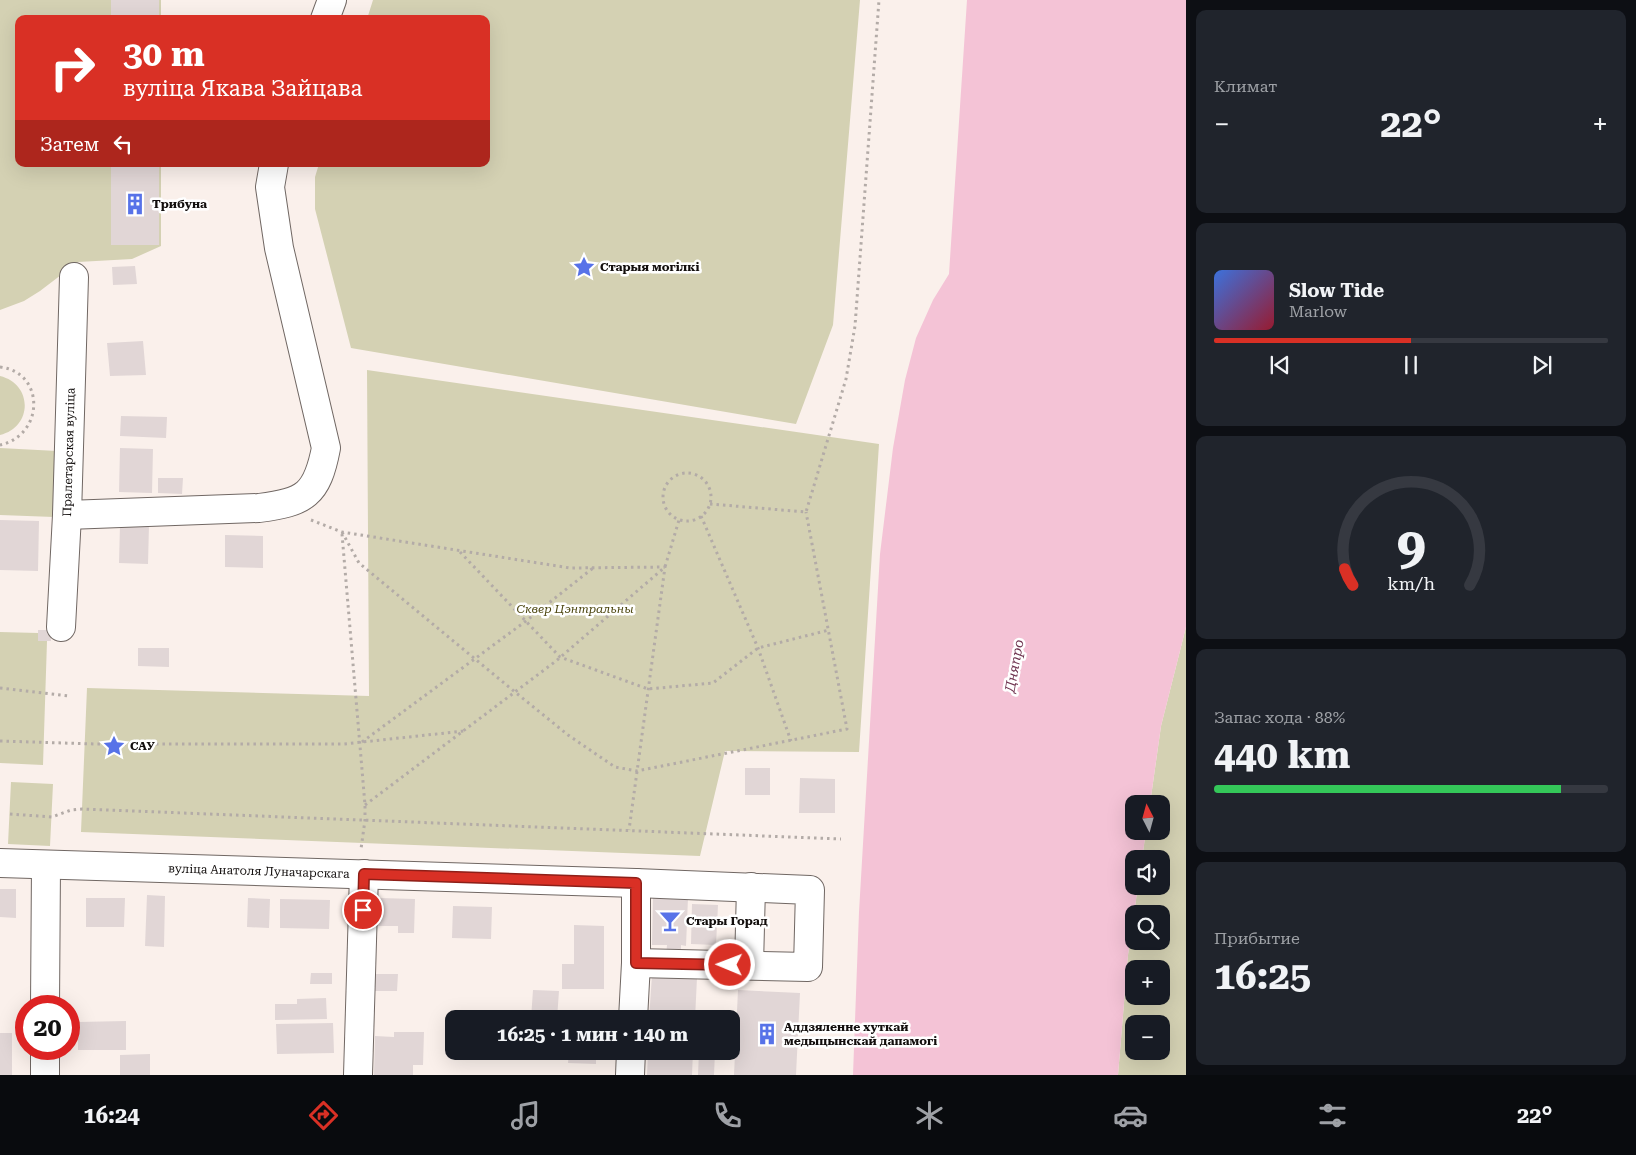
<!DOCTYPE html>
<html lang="ru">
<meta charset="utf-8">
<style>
:root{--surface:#171b24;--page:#20242c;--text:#f1f3f6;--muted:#9ea1a6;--line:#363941;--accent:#d93025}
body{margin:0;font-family:"Roboto Serif",serif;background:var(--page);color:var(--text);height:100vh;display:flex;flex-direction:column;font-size:19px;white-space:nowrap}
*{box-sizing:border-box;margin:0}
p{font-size:16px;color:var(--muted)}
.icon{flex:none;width:28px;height:28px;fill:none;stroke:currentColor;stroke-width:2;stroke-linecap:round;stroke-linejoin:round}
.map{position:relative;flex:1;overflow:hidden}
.panel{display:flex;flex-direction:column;gap:10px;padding:10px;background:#0d0f14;width:450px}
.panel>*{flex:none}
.top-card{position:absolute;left:15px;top:15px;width:475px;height:152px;border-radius:10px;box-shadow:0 5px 20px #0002;background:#d93025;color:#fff;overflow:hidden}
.needle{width:32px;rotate:354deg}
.controls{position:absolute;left:1125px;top:795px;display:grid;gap:10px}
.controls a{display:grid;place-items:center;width:45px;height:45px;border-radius:10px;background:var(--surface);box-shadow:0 5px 20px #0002;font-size:25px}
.speed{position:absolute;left:15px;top:995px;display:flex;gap:10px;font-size:25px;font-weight:700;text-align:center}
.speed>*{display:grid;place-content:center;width:65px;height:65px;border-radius:50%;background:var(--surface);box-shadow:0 5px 20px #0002;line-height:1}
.speed .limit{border:8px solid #d22;background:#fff;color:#111}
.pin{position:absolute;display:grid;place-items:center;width:42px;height:42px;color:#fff;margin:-21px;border:2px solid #fff;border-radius:50%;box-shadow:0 1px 5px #0007}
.me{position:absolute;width:55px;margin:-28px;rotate:271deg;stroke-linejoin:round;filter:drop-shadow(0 0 4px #0008)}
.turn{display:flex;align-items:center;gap:18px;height:105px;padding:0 25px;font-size:22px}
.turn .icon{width:65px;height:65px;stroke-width:2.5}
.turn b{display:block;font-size:35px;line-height:42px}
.then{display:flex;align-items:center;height:48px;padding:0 25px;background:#0003;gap:10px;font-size:19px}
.big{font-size:38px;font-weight:700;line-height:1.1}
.panel .card{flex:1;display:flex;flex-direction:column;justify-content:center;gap:8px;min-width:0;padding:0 18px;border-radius:10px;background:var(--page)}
.panel .dial{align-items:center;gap:0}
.dial svg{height:130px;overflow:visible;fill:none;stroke:var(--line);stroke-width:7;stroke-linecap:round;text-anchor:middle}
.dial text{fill:var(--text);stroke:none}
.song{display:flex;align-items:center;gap:15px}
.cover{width:60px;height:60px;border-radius:8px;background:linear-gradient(135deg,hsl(220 70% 55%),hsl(350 70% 35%))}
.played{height:5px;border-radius:2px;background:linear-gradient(90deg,var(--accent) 50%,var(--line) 50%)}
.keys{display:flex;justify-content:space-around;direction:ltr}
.heat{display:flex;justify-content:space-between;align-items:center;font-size:28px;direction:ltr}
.charge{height:8px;border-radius:4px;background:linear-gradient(90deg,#34c759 88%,var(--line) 0)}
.trip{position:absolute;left:445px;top:1010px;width:295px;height:50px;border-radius:10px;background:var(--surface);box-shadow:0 5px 20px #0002;font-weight:700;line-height:50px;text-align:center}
.tab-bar{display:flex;height:80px;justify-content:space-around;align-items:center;background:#090b0e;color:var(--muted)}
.tab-bar .icon{width:35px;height:35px}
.tab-bar .current{color:var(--accent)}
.tab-bar b{font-size:22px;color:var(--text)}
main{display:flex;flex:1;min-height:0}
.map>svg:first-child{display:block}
.green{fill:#d4d1b3;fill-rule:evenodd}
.water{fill:#f4c3d6}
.building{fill:#e1d6d6}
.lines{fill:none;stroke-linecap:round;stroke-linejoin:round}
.minor-casing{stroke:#706763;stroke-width:30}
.path{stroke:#b3aba7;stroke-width:3;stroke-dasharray:2.5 4;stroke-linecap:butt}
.minor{stroke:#fff;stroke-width:28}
.route-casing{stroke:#8d1f18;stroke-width:12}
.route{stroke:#d93025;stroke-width:9}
.labels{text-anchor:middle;stroke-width:5;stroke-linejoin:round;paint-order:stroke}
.poi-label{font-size:12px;font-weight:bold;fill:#120e0d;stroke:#fff;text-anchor:start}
.street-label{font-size:12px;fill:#120e0d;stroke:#fff}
.park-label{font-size:12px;font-style:italic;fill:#4c460f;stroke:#fff}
.water-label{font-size:14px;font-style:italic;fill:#6f3450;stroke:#fff}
</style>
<main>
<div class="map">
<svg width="1186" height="1075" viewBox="0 0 1186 1075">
<rect width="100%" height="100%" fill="#faf0eb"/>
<path class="green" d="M0,0H161V19H19V164H161V246L132,259L78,262L40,291L24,301L0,310Z
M373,0H860L833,325L796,424L351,348L315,209V177L319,164H486V19H367Z
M367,370L879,444L859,752L725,751L700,856L81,832L87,688L369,696Z
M0,376C33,384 33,427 0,435Z
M0,448L57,451L54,517L0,515Z
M1186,627V1075H1118L1128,955L1138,886H1161V859H1142L1146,831H1161V804H1150L1161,726ZM1134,914H1161V941H1134ZM1134,969H1161V996H1134ZM1134,1024H1161V1051H1134Z
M0,632L38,633V641H47L43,765L0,763Z
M11,782L53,784L50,846L8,844Z"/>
<path class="water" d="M967,0H1186V627L1161,726L1150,804H1134V831H1146L1142,859H1134V886H1138L1128,955L1118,1075H853L859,912L880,554L893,448L905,380L916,338L933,300L949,274Z"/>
<path class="building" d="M111,0H159V19H111Z
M111,164H159V245H111Z
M135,266L137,284L113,285L112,267Z
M143,341L146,375L110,376L107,343Z
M121,416L167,417L166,438L120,436Z
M120,448L153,449L152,493L119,492Z
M158,478H183L182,494L158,493Z
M0,520L39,521L38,571L0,570Z
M120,525H149L148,564L119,563Z
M225,535L263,536V568L225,567Z
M38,630H51V641H38Z
M138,648H169V667L138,666Z
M745,768H770V795H745Z
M800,778L835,779V813H799Z
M0,889H16V918L0,917Z
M147,895L165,896L164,947L145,946Z
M653,897L688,898L686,946L681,945V955H666L667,945H652Z
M86,898H125L124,927H86Z
M248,898L270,899L269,928L247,927Z
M380,898L415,899L414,933H398V926H376V919H379Z
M280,899L330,900L329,929L280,928Z
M692,904L718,905L716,945L691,944Z
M453,906L492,907L491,939L452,938Z
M574,925L604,926V989H562V964H574Z
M311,973H332V984H310Z
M375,974H398L397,991H375Z
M652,975L697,978L695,1019H649Z
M533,990L559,991L557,1019H531Z
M738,990L800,993L796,1075H734Z
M326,998L327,1019L275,1020V1004H297V999Z
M126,1021V1050H78V1022Z
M333,1023L334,1053L277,1054L276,1024Z
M394,1032H424L423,1065H413V1075H374L375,1036L394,1037Z
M0,1033H12V1075H0Z
M569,1051H596V1064L568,1063Z
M648,1051H693L692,1075H647Z
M699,1051L715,1052L714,1075H698Z
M150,1054V1075H120V1055Z"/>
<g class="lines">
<g class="minor-casing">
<g id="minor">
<path d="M325,19L332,0"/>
<path d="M67,515L259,508C305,502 317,495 326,448L279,248L270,187L274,164"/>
<path id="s1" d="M61,627L67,515L74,277"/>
<path id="s2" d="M0,863L636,883L810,890L808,967L636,963"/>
<path d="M749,965L751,887"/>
<path d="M45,1006L46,865"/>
<path d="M633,1019L636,963V883"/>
<path d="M45,1075V1049"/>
<path d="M358,1075L364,874"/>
<path d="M630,1075L631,1051"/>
</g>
</g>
<path class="path" d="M0,367C45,372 45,435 0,445
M663 497a24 24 0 1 1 48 0a24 24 0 1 1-48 0Z
M710,504L806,512L846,379L855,326L879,0
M701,516L758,648L791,741
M311,520L342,532L570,568L665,567L629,830
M342,532L359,563L515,692L568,735L615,767L637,771L847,729L806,512
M342,534L365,805V820L361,849
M460,552L560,657L648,689L713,683L758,648L829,630
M0,688L69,696
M0,741L95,744H344L464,731
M362,742L526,621L593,568
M365,805L556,661L665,567L679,520
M10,814L52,817L71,810L82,809L841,839"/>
<use href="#minor" class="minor"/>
</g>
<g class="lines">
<g class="route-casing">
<path id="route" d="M363,910L364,874L636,883V963L730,965"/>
</g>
<use href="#route" class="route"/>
</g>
<defs>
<g id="building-bare" transform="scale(1.725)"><path d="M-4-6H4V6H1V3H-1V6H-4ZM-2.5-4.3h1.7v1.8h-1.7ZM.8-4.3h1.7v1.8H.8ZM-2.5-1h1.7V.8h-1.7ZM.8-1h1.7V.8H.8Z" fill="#5772e8" stroke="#fff" stroke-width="2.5" paint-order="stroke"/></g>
<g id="sight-bare" transform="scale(1.725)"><path d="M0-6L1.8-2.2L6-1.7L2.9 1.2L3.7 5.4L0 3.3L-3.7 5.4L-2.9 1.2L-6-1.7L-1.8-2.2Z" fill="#5772e8" stroke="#fff" stroke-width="2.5" paint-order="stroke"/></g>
<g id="bar-bare" transform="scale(1.725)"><path d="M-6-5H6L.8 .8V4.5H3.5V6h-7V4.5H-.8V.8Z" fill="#5772e8" stroke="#fff" stroke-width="2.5" paint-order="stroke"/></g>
</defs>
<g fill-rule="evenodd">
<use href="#building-bare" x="135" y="204"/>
<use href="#sight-bare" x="584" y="267"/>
<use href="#sight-bare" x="114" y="746"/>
<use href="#bar-bare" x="670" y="921"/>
<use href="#building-bare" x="767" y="1034"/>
</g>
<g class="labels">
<g class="poi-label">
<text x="152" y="208">Трибуна</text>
<text x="600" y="271">Старыя могілкі</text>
<text x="130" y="750">САУ</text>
<text x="686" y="925">Стары Горад</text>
<text x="784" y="1031">Аддзяленне хуткай<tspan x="784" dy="14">медыцынскай дапамогі</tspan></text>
</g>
<g class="street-label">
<text dy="4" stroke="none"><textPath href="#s1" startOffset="175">Пралетарская вуліца</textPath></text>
<text dy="4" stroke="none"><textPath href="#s2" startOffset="259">вуліца Анатоля Луначарскага</textPath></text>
</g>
<g class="park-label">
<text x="575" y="613">Сквер Цэнтральны</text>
</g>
<g class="water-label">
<text transform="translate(1014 666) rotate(-80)" y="5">Дняпро</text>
</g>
</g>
</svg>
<div class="controls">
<a><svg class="needle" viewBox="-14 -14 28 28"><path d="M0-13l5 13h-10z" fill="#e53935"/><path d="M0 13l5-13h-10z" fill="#9ea1a6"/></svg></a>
<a><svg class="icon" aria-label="sound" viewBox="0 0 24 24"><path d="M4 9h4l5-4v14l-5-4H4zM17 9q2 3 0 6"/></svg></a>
<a><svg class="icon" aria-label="search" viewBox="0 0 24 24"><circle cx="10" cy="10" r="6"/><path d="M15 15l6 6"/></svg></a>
<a>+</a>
<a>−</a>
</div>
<div class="speed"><div class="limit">20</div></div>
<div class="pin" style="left:363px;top:910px;background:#d93025"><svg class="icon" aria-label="arrive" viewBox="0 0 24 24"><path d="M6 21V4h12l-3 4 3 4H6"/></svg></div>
<svg class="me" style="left:730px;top:965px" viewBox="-20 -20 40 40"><circle r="17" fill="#d93025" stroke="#fff" stroke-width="3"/><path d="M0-11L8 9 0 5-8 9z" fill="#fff"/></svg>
<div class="trip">16:25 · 1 мин · 140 m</div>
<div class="top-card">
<div class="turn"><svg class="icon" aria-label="right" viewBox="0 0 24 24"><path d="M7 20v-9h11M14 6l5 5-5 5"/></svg><div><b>30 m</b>вуліца Якава Зайцава</div></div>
<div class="then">Затем<svg class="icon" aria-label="left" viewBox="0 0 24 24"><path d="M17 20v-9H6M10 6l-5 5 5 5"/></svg></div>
</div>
</div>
<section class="panel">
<div class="card"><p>Климат</p>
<div class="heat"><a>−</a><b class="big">22°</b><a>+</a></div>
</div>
<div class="card">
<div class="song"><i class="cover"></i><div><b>Slow Tide</b><p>Marlow</p></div></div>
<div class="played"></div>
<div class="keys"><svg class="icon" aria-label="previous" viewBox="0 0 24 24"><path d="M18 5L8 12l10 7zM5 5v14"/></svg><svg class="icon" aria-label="pause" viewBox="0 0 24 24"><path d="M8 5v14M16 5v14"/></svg><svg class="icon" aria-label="next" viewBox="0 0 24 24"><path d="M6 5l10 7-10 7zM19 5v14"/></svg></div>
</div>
<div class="card dial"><svg viewBox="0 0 100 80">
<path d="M14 69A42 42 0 1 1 86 69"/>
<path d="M14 69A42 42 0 0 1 9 59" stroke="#d93025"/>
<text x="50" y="56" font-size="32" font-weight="700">9</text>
<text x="50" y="72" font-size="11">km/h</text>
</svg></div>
<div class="card"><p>Запас хода · 88%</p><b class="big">440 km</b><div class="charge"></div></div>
<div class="card"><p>Прибытие</p><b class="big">16:25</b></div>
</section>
</main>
<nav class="tab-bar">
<b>16:24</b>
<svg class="icon current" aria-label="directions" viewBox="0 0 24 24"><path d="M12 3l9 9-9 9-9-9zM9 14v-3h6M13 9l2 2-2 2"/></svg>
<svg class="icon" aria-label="music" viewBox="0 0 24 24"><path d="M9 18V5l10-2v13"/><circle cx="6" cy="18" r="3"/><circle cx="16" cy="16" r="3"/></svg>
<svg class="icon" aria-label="phone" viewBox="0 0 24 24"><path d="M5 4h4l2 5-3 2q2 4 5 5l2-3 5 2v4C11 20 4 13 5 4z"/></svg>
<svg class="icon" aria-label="climate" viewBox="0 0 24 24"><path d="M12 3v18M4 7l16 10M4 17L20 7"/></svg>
<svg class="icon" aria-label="car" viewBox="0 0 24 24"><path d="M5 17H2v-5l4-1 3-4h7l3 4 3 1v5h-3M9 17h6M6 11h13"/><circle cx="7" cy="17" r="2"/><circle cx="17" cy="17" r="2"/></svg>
<svg class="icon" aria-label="filters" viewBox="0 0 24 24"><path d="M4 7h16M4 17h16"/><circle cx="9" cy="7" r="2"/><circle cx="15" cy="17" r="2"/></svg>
<b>22°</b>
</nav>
